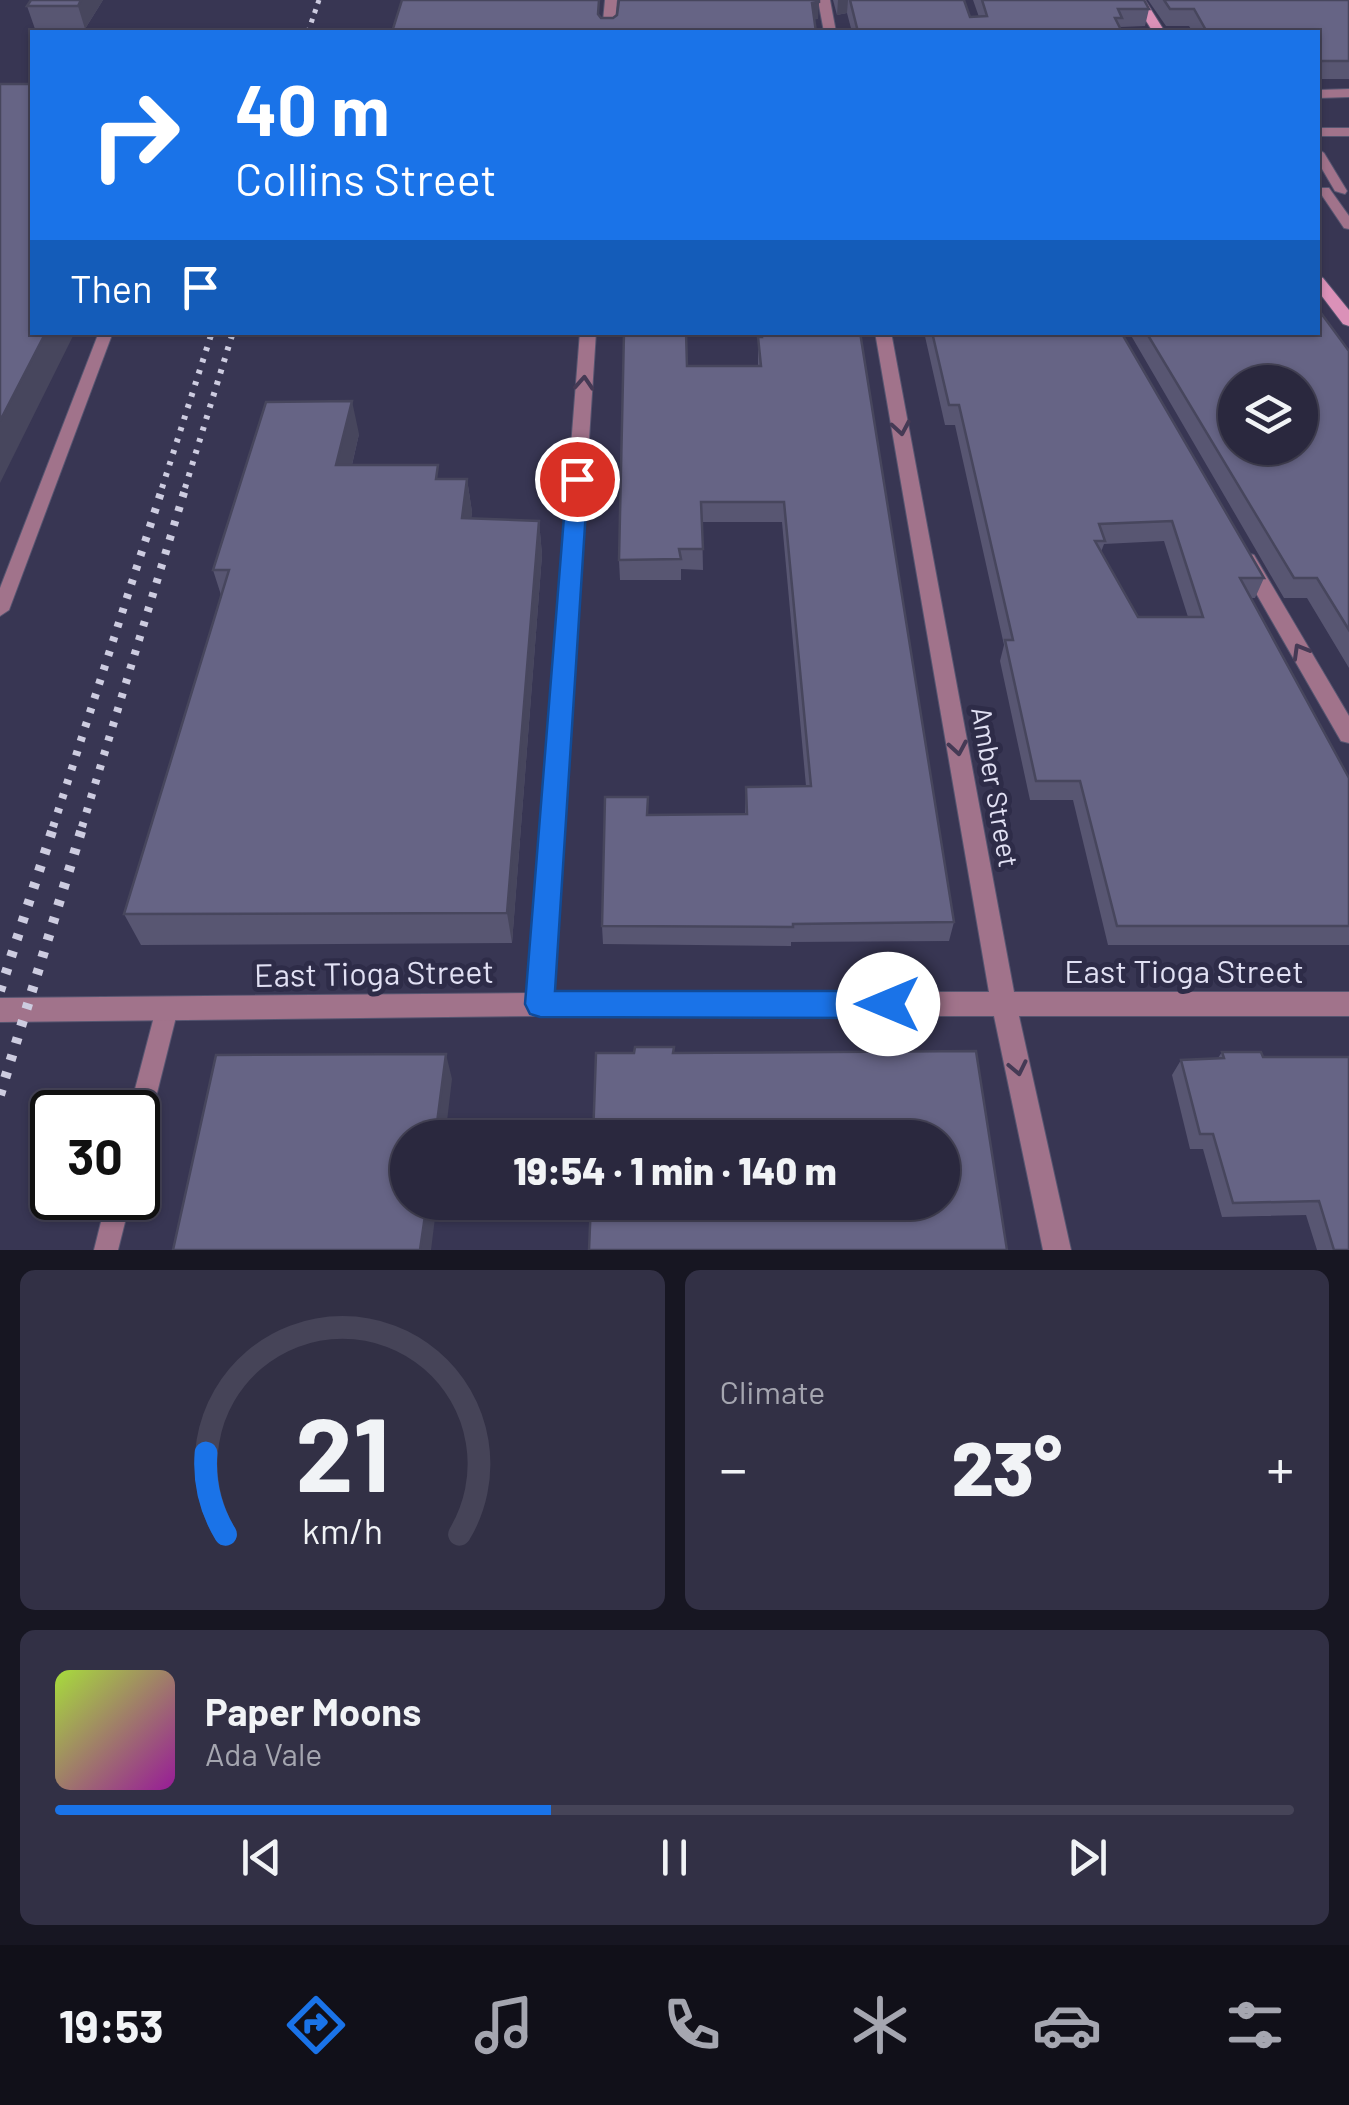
<!DOCTYPE html>
<meta charset="utf-8">
<style>
:root{--surface:#2a283e;--page:#323045;--text:#f1f3f6;--muted:#a5a6b0;--line:#464458;--accent:#1a73e8}
body{margin:0;font-family:Barlow,sans-serif;background:var(--page);color:var(--text);height:100vh;display:flex;flex-direction:column;font-size:38px;white-space:nowrap}
*{box-sizing:border-box;margin:0}
p{font-size:32px;color:var(--muted)}
.icon{flex:none;width:55px;height:55px;fill:none;stroke:currentColor;stroke-width:2;stroke-linecap:round;stroke-linejoin:round}
.map{position:relative;height:1250px;overflow:hidden}
.drawer{display:flex;flex-direction:column;gap:20px;padding:20px;background:#171622;flex:1}
.drawer>*{flex:none}
.banner{position:absolute;left:30px;top:30px;width:1290px;height:305px;border-radius:0px;box-shadow:0 2px 8px #0004,0 0 0 2px var(--line);background:#1a73e8;color:#fff;overflow:hidden}
.fabs{position:absolute;left:1218px;top:365px;display:grid;gap:20px}
.fabs a{display:grid;place-items:center;width:100px;height:100px;border-radius:50%;background:var(--surface);box-shadow:0 2px 8px #0004,0 0 0 2px var(--line);font-size:50px}
.speed{position:absolute;left:30px;top:1090px;display:flex;gap:20px;font-size:50px;font-weight:700;text-align:center}
.speed>*{display:grid;place-content:center;width:130px;height:130px;border-radius:50%;background:var(--surface);box-shadow:0 2px 8px #0004,0 0 0 2px var(--line);line-height:1}
.speed .limit{border:5px solid #111;border-radius:15px;background:#fff;color:#111}
.pin{position:absolute;display:grid;place-items:center;width:85px;height:85px;color:#fff;margin:-42px;border:5px solid #fff;border-radius:50%;box-shadow:0 2px 10px #0007}
.me{position:absolute;width:110px;margin:-55px;rotate:270deg;stroke-linejoin:round;filter:drop-shadow(0 0 8px #0008)}
.turn{display:flex;align-items:center;gap:35px;height:210px;padding:0 40px;font-size:45px}
.turn .icon{width:130px;height:130px;stroke-width:2.5}
.turn b{display:block;font-size:70px;line-height:85px}
.then{display:flex;align-items:center;height:95px;padding:0 40px;background:#0003;gap:20px;font-size:38px}
.big{font-size:75px;font-weight:800;line-height:1.1}
.drawer .widget{flex:1;display:flex;flex-direction:column;justify-content:center;gap:15px;min-width:0;padding:0 35px;border-radius:15px;background:var(--page)}
.drawer .dial{align-items:center;gap:0}
.dial svg{height:260px;overflow:visible;fill:none;stroke:var(--line);stroke-width:7;stroke-linecap:round;text-anchor:middle}
.dial text{fill:var(--text);stroke:none}
.song{display:flex;align-items:center;gap:30px}
.cover{width:120px;height:120px;border-radius:15px;background:linear-gradient(135deg,hsl(80 70% 55%),hsl(300 70% 35%))}
.played{height:10px;border-radius:5px;background:linear-gradient(90deg,var(--accent) 40%,var(--line) 40%)}
.keys{display:flex;justify-content:space-around;direction:ltr}
.heat{display:flex;justify-content:space-between;align-items:center;font-size:55px;direction:ltr}
.drawer .tiles{flex:1;display:grid;gap:20px;grid-template-columns:1fr 1fr}
.widget:last-child{grid-column:span 2}
.trip{position:absolute;left:390px;top:1120px;width:570px;height:100px;border-radius:50px;background:var(--surface);box-shadow:0 2px 8px #0004,0 0 0 2px var(--line);font-weight:800;line-height:100px;text-align:center}
.tabs{display:flex;height:160px;justify-content:space-around;align-items:center;background:#111019;color:var(--muted)}
.tabs .icon{width:70px;height:70px}
.tabs .current{color:var(--accent)}
.tabs b{font-size:45px;color:var(--text)}
.map>svg:first-child{display:block}
.lines{fill:none;stroke-linecap:round;stroke-linejoin:round}
.service-casing{stroke:#565570;stroke-width:2}
.minor-casing{stroke:#565570;stroke-width:2}
.secondary-casing{stroke:#565570;stroke-width:2}
.service{fill:#a1738b;fill-rule:evenodd}
.minor{fill:#a1738b;fill-rule:evenodd}
.secondary{fill:#db91b8;fill-rule:evenodd}
.rail-far3{stroke:#cdcce0;stroke-width:5;stroke-dasharray:4 6;stroke-linecap:butt}
.rail-far2{stroke:#cdcce0;stroke-width:6;stroke-dasharray:4 8;stroke-linecap:butt}
.rail-far1{stroke:#cdcce0;stroke-width:8;stroke-dasharray:5 10;stroke-linecap:butt}
.rail{stroke:#cdcce0;stroke-width:10;stroke-dasharray:6 12;stroke-linecap:butt}
.wall{fill:#585672;fill-rule:evenodd}
.shaded-wall{fill:#47465d}
.building{fill:#666485;stroke:#47465d;stroke-width:2.5;fill-rule:evenodd}
.oneway{stroke:#453a55}
.route{fill:#1a73e8;stroke:#114b97;stroke-width:2.5}
.labels{text-anchor:middle;stroke-width:10;stroke-linejoin:round;paint-order:stroke}
.street-label{font-size:28px;fill:#e1e0f3;stroke:#2e2c48}
.near-street-label{font-size:32px;fill:#e1e0f3;stroke:#2e2c48}
</style>
<div class="map">
<svg width="1349" height="1250" viewBox="0 0 1349 1250">
<rect width="100%" height="100%" fill="#383653"/>
<g class="lines">
<g class="service-casing">
<path id="service" d="M1318,128H1349V136H1318Z
M1318,149L1324,153L1347,191L1345,194L1335,191L1318,162Z
M1321,188H1329L1349,216V229L1344,228L1319,191Z
M99,332H113L9,610L0,616V588Z
M167,999L175,1002L178,1009L150,1121L146,1129L138,1132V1112H129L156,1009L159,1002Z
M107,1198H131L118,1250H94Z"/>
</g>
<g class="minor-casing">
<path id="minor" d="M605,0H617L614,32H602Z
M818,0H830L836,32H824Z
M1349,89V97L1318,98V90Z
M580,332H596L553,992H989L875,332H891L1014,992H1349V1016H1019L1071,1250H1043L994,1016H540L0,1022V998L528,993Z
M1247,553L1254,555L1349,716V743L1341,741L1237,560Z"/>
</g>
<g class="secondary-casing">
<path id="secondary" d="M1133,0H1145L1165,32H1153Z
M1318,276L1323,278L1349,310V326L1343,324L1318,291Z"/>
</g>
<use href="#service" class="service"/>
<use href="#minor" class="minor"/>
<use href="#secondary" class="secondary"/>
<path class="rail-far3" d="M308,32L319,0"/>
<path class="rail-far2" d="M162,488L212,332
M185,488L233,332"/>
<path class="rail-far1" d="M53,827L163,486
M82,827L186,486"/>
<path class="rail" d="M0,991L54,825
M0,1095L83,825"/>
</g>
<path class="wall" d="M103,0L85,29H35L27,6Z
M833,0H964L970,17H979L973,0H1144L1149,9L1145,26L1120,27L1122,32H852L847,13L837,15Z
M1148,0H1349V79H1318V32H1193L1189,26H1166Z
M924,332H1121L1264,578L1255,598H1251L1349,778V945H1108L1073,800H1030L1000,661L1004,645L955,425H945ZM1164,541L1188,617H1138L1101,552L1104,544Z
M1129,332H1318L1349,351V668L1307,598H1284Z
M758,337H762L954,922L949,941L791,942V946L603,944L602,926L648,815L745,814L746,787L806,786L782,522H702L703,570L681,569V580H620L619,560L687,366H758Z
M359,434L352,465L440,479H467L472,512L471,519L539,521L542,555L512,943L141,945L124,914L221,595L213,570Z
M1222,1052L1349,1250H1317L1306,1215L1222,1217L1203,1149H1190L1172,1075L1181,1060L1218,1058Z"/>
<path class="shaded-wall" d="M81,0H103L85,29L78,6Z
M838,0H848L847,13L837,15Z
M819,2L818,19L810,20L812,3Z
M46,332H75L0,483V421Z
M352,401L359,434L344,499L336,465Z
M467,479L472,512L467,552L462,518Z
M539,521L542,555L512,943L507,913Z
M446,1054L452,1079L445,1138H435Z
M427,1202H437L431,1250H420Z"/>
<path class="building" d="M31,0H81L78,6H27Z
M402,0H599L598,14L601,18H613L617,15L619,0H819V2L812,3L816,32H392Z
M850,0H964L970,17L987,16L982,0H1144L1149,9H1118L1122,18H1115L1122,32H858Z
M1164,0H1349V61H1318V32H1207L1194,9H1170Z
M0,84H32V332H46L0,421Z
M1318,309L1349,351V630L1317,578H1294L1146,332H1318ZM1235,382H1300V448H1235Z
M624,332H686L687,366H761L758,337H762V332H860L954,922L793,924V927L602,926L605,797H648L647,815L747,814L746,787L811,786L784,502H701L703,549H679L681,559L619,560Z
M932,332H1121L1264,578H1240L1349,778V926H1117L1080,781H1036L1005,640H1013L959,405H949ZM1172,521L1203,617H1138L1095,541H1105L1099,524Z
M352,401L336,465H438L436,479H467L462,518L539,521L507,913L124,914L229,570H213L266,402Z
M635,1047H674L673,1053L976,1051L1007,1250H589L591,1202H942V1138H593L596,1053H634Z
M1222,1052H1261L1263,1057H1349V1250H1334L1319,1201L1233,1203L1213,1134H1200L1181,1060L1224,1058Z
M446,1054L435,1138H408V1202H427L420,1250H173L216,1055Z"/>
<defs><path id="oneway-chevron" d="M-2-3.5L2.5 0L-2 3.5" fill="none" stroke-width="1.6" stroke-linecap="round" stroke-linejoin="round" transform="scale(2.5)"/></defs>
<g class="oneway">
<use href="#oneway-chevron" transform="translate(584 383) rotate(-86)"/>
<use href="#oneway-chevron" transform="translate(901 428) rotate(80)"/>
<use href="#oneway-chevron" transform="translate(1300 651) rotate(-120)"/>
<use href="#oneway-chevron" transform="translate(958 748) rotate(80)"/>
<use href="#oneway-chevron" transform="translate(1018 1068) rotate(78)"/>
</g>
<path class="route" d="M577,472L588,479L555,991H888L898,995L902,1004L898,1014L888,1018L540,1017L530,1014L525,1004L567,479Z"/>
<g class="labels">
<g class="street-label">
<text transform="translate(995 787) rotate(80)" y="10">Amber Street</text>
</g>
<g class="near-street-label">
<text x="1184" y="983">East Tioga Street</text>
<text transform="translate(374 974) rotate(-1)" y="11">East Tioga Street</text>
</g>
</g>
</svg>
<div class="fabs">
<a><svg class="icon" aria-label="layers" viewBox="0 0 24 24"><path d="M12 4l9 5-9 5-9-5zM3 14l9 5 9-5"/></svg></a>
</div>
<div class="speed"><div class="limit">30</div></div>
<div class="pin" style="left:577px;top:479px;background:#d93025"><svg class="icon" aria-label="arrive" viewBox="0 0 24 24"><path d="M6 21V4h12l-3 4 3 4H6"/></svg></div>
<svg class="me" style="left:888px;top:1004px" viewBox="-20 -20 40 40"><circle r="19" fill="#fff"/><path d="M0-13L10 11 0 6-10 11z" fill="#1a73e8"/></svg>
<div class="trip">19:54 · 1 min · 140 m</div>
<div class="banner">
<div class="turn"><svg class="icon" aria-label="right" viewBox="0 0 24 24"><path d="M7 20v-9h11M14 6l5 5-5 5"/></svg><div><b>40 m</b>Collins Street</div></div>
<div class="then">Then<svg class="icon" aria-label="arrive" viewBox="0 0 24 24"><path d="M6 21V4h12l-3 4 3 4H6"/></svg></div>
</div>
</div>
<section class="drawer">
<div class="tiles">
<div class="widget dial"><svg viewBox="0 0 100 80">
<path d="M14 69A42 42 0 1 1 86 69"/>
<path d="M14 69A42 42 0 0 1 8 44" stroke="#1a73e8"/>
<text x="50" y="56" font-size="32" font-weight="700">21</text>
<text x="50" y="72" font-size="11">km/h</text>
</svg></div>
<div class="widget"><p>Climate</p>
<div class="heat"><a>−</a><b class="big">23°</b><a>+</a></div>
</div>
<div class="widget">
<div class="song"><i class="cover"></i><div><b>Paper Moons</b><p>Ada Vale</p></div></div>
<div class="played"></div>
<div class="keys"><svg class="icon" aria-label="previous" viewBox="0 0 24 24"><path d="M18 5L8 12l10 7zM5 5v14"/></svg><svg class="icon" aria-label="pause" viewBox="0 0 24 24"><path d="M8 5v14M16 5v14"/></svg><svg class="icon" aria-label="next" viewBox="0 0 24 24"><path d="M6 5l10 7-10 7zM19 5v14"/></svg></div>
</div>
</div>
</section>
<nav class="tabs">
<b>19:53</b>
<svg class="icon current" aria-label="directions" viewBox="0 0 24 24"><path d="M12 3l9 9-9 9-9-9zM9 14v-3h6M13 9l2 2-2 2"/></svg>
<svg class="icon" aria-label="music" viewBox="0 0 24 24"><path d="M9 18V5l10-2v13"/><circle cx="6" cy="18" r="3"/><circle cx="16" cy="16" r="3"/></svg>
<svg class="icon" aria-label="phone" viewBox="0 0 24 24"><path d="M5 4h4l2 5-3 2q2 4 5 5l2-3 5 2v4C11 20 4 13 5 4z"/></svg>
<svg class="icon" aria-label="climate" viewBox="0 0 24 24"><path d="M12 3v18M4 7l16 10M4 17L20 7"/></svg>
<svg class="icon" aria-label="car" viewBox="0 0 24 24"><path d="M5 17H2v-5l4-1 3-4h7l3 4 3 1v5h-3M9 17h6M6 11h13"/><circle cx="7" cy="17" r="2"/><circle cx="17" cy="17" r="2"/></svg>
<svg class="icon" aria-label="filters" viewBox="0 0 24 24"><path d="M4 7h16M4 17h16"/><circle cx="9" cy="7" r="2"/><circle cx="15" cy="17" r="2"/></svg>
</nav>
